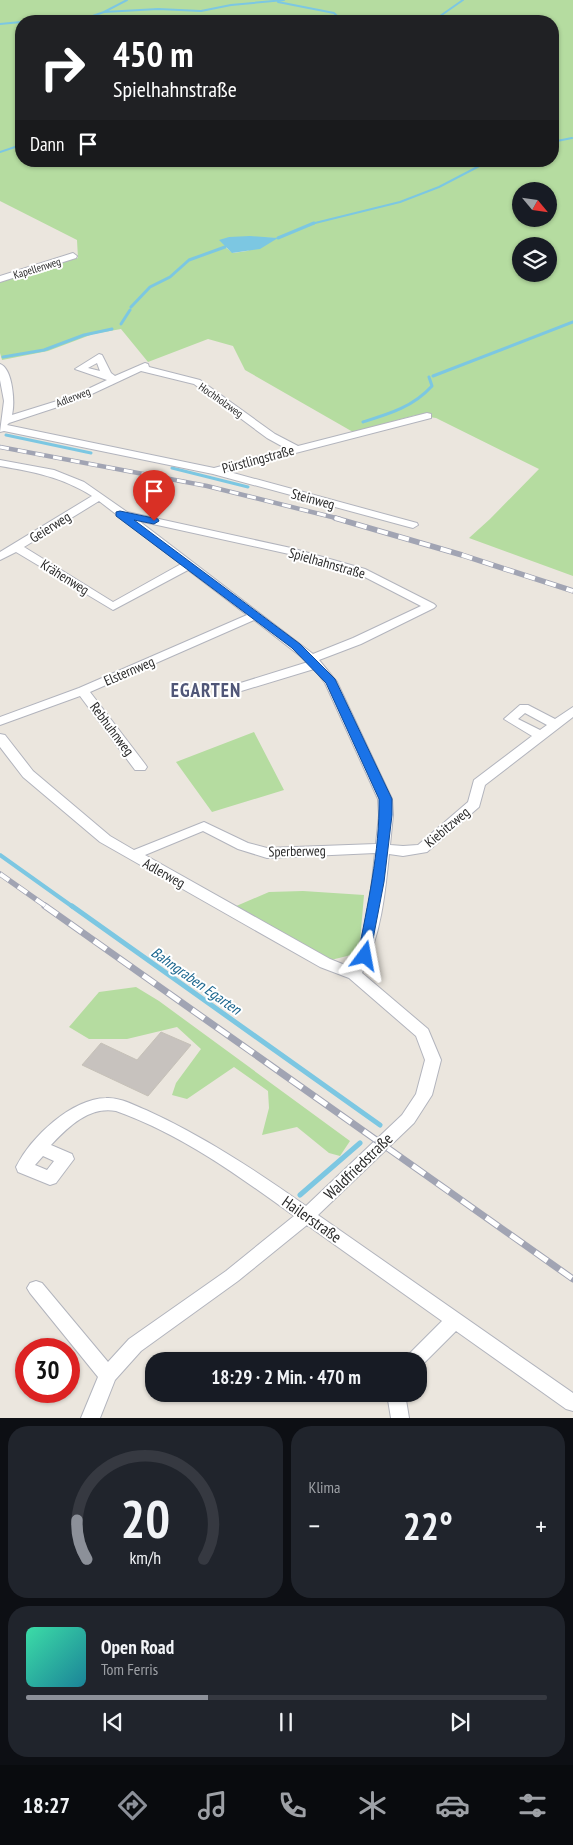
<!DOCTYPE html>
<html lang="de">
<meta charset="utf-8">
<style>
:root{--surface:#171b24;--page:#20242c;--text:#f1f3f6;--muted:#9ea1a6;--line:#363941;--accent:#8c9099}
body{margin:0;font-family:"PT Sans Narrow",sans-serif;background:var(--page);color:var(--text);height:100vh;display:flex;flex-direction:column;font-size:19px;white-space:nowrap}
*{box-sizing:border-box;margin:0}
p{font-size:16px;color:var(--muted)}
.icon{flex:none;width:28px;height:28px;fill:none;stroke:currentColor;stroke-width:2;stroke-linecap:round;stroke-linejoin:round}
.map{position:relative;height:1418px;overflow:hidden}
.panel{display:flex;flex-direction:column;gap:8px;padding:8px;background:#0d0f14;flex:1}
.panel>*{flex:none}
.hud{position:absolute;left:15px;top:15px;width:544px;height:152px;border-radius:20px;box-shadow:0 1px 4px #0004;background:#202124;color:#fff;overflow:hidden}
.needle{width:32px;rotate:119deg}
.fabs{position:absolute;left:512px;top:182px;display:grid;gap:10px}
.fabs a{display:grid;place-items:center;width:45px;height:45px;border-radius:50%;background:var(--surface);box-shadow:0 1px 4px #0004;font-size:25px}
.speed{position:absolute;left:15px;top:1338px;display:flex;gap:10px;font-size:25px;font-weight:700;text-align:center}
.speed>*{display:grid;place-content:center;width:65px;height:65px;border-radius:50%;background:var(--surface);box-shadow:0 1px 4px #0004;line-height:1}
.speed .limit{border:8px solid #d22;background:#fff;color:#111}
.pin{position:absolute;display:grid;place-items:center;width:42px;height:42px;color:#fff;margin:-51px -21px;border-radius:50% 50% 50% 0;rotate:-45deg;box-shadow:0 0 5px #0007}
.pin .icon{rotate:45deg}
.me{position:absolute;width:55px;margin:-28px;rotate:13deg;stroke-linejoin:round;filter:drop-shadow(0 0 4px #0008)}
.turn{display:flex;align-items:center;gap:18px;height:105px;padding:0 15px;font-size:22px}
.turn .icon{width:65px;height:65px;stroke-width:2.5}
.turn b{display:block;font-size:35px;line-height:42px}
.then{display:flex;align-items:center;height:48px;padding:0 15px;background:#0003;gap:10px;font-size:19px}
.big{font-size:38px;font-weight:600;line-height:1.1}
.panel .widget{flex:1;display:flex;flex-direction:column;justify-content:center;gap:8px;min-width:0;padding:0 18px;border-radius:20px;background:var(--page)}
.panel .dial{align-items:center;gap:0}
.dial svg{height:130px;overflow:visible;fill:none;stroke:var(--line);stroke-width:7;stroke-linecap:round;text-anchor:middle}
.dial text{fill:var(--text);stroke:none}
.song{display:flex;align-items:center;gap:15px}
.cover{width:60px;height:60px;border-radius:8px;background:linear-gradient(135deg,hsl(160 70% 55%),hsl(190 70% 35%))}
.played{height:5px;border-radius:2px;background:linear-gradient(90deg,var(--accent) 35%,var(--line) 35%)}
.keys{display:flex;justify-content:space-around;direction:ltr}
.heat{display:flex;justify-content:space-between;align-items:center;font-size:28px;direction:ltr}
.panel .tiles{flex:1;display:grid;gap:8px;grid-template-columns:1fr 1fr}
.widget:last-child{grid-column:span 2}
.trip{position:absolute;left:145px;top:1352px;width:282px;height:50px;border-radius:20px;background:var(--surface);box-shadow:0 1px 4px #0004;font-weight:600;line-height:50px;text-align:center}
.dock{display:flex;height:80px;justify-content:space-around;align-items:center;background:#090b0e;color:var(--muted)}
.dock .icon{width:35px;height:35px}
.dock .selected{color:var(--accent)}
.dock b{font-size:22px;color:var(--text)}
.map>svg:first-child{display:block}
.green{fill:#b5dca0;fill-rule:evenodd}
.water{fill:#7cc7e2}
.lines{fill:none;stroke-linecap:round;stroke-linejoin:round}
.stream-far3{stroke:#7cc7e2;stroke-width:2}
.stream-far2{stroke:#7cc7e2;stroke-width:3}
.stream-far1{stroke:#7cc7e2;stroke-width:4}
.stream{stroke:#7cc7e2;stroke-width:5}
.building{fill:#c7c2be;stroke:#c6c1b8}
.street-casing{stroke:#b2b4bd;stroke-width:2}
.street{fill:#fff;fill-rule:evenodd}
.rail-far2-casing{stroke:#a1a4b3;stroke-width:4.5}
.rail-far1-casing{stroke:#a1a4b3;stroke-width:5.5}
.rail-casing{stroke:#a1a4b3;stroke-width:7}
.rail-far2{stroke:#fff;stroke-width:3;stroke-dasharray:9;stroke-linecap:butt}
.rail-far1{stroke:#fff;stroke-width:4;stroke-dasharray:11;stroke-linecap:butt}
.rail{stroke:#fff;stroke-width:5;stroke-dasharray:15;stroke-linecap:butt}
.route{fill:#1a73e8;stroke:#114b97}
.labels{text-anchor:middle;stroke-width:4;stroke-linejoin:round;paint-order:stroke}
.far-street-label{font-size:11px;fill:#2b2b2b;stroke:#fff}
.street-label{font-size:14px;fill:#2b2b2b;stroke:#fff}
.water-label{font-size:15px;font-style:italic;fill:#1b668e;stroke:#fff}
.near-street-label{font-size:16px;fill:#2b2b2b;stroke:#fff}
.district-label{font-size:19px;font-weight:bold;letter-spacing:1px;fill:#505677;stroke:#fff}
</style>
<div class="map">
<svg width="573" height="1418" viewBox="0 0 573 1418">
<rect width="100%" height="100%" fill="#ebe6de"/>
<path class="green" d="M0,0H573V576L469,538L490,519L539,469L436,418L416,415L353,432L245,370L233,346L208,339L148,362L121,329L93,334L48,351L2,360L0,353V281L78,258L77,240L0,201ZM21,21H552V161H21ZM521,191H549V219H521ZM229,237L277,238L247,251L233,253L225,247ZM521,246H549V274H521Z
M254,732L284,790L212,812L176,762Z
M303,891L364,895L359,953L331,960L234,907L269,892Z
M136,987L159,1001L350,1141L340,1156L329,1153L297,1127L262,1135L269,1108L268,1091L234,1067L187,1099L172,1095L176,1083L201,1049L177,1027L127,1039H89L69,1027L99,992Z"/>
<path class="water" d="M250,236L278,238L260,249L232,253L219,240L229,237Z"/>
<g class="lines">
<path class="stream-far3" d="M278,2L334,13L337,16L353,20
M104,12L127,0
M29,21L84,19L104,12L158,9L201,11L231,5L284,0
M433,21L463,0
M0,24L21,22
M552,142L572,138
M0,152L21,145
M311,224L400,202L439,187L489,161"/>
<path class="stream-far2" d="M278,238L314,223
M131,307L150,287L170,277L189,260L225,247
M121,324L130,310
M3,357L44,350L84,335L112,329
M433,376L573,322
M363,422C389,414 413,407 432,386L429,377
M6,435L91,453
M172,468L248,487"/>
<path class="stream-far1" d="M0,855L73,907"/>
<path class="stream" d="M72,906L380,1125
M300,1195L360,1143"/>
</g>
<path class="building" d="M161,1032L191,1045L148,1096L82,1065L101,1043L137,1060Z"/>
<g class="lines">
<g class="street-casing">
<path id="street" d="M73,253L77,256L76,258L0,282V276Z
M99,354L102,355L111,373L115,376L145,363L148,364L149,367L200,380L275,434L298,446L427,413L431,414V418L226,471L417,523L418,525L413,528L409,527L213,474L4,431L0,432L4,401L0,380V364C13,369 15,403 12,415L73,396L107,380L75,369ZM97,363L100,371L88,368ZM141,371L194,384L267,438L287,449L214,468L7,425L9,423L79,400Z
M0,460L54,470L84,482L127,512L291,548L365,569L434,604L436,606L434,608L361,644L319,660L337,682L392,799L393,815L390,845L403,846L418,845L468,802L474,780L532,736L504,719L520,705H528L555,719L573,707V717L485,785L479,807L427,852L403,856L389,854C385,895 381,935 362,973L428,1029L441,1060L432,1095L414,1123L318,1215L573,1393V1411L566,1409L456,1331L420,1367H419V1361H405L408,1355L442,1321L307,1225L238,1281L141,1351L115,1380L100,1418H81L98,1377L30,1293L27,1288L30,1283L36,1281L42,1283L108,1362L129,1339L226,1271L294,1216C239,1176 181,1134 116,1111C89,1106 68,1127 51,1145L72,1154L74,1159L56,1183L50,1185L18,1172L16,1167C31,1137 71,1099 106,1098C119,1097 134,1105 146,1110C203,1136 255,1170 306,1206L402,1115L416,1094L425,1060L416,1036L349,978L320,967L100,842L23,777L0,747V734L5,735L33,771L110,836L134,850L204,822L248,843L267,848L376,844L379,815L378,799L325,683L314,669L238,692L232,688L234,685L308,662L254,620L90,692L145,764L147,767L145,770H135L80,696L0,725V717L79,688L247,615L188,570L113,610L16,552L0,560V552L92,496C62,477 34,472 0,466ZM99,501L181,564L113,602L24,547ZM139,521L289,554L357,573L421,606L353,638L313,654ZM525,713L547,725L540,730L518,719ZM203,831L238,849L267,858L375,853C371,891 368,932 350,967L330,959L145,855ZM43,1156L54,1161L47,1170L35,1165Z
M387,1394H405L409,1418H391Z"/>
</g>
<use href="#street" class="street"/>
<g class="rail-far2-casing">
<path id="rail-far2" d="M0,447L207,486L340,519"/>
</g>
<g class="rail-far1-casing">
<path id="rail-far1" d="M335,518L462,555L573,591
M0,874L47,907"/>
</g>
<g class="rail-casing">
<path id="rail" d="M45,906L573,1279"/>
</g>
<use href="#rail-far2" class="rail-far2"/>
<use href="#rail-far1" class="rail-far1"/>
<use href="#rail" class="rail"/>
</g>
<path class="route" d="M120,511L158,519L159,521L154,524L134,520L300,644L335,679L392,799V815L384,882L369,960H360L358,956C367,905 380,852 379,799L326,683L292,648L116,516V512Z"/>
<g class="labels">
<g class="far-street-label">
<text transform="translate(37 268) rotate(-17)" y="4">Kapellenweg</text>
<text transform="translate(73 397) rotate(-21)" y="4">Adlerweg</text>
<text transform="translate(221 400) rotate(35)" y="4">Hochholzweg</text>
</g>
<g class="street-label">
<text transform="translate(258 459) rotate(-15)" y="5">Pürstlingstraße</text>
<text transform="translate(313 499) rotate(15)" y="5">Steinweg</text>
<text transform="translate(50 527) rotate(-32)" y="5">Geierweg</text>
<text transform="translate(327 563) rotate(16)" y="5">Spielhahnstraße</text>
<text transform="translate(65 577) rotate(32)" y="5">Krähenweg</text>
<text transform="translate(129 671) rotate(-23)" y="5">Elsternweg</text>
<text transform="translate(112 729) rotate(53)" y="5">Rebhuhnweg</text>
<text transform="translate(447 827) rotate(-40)" y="5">Kiebitzweg</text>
<text transform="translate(297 851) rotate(-1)" y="5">Sperberweg</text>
<text transform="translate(164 873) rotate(29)" y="5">Adlerweg</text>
</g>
<g class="water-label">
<text transform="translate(196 981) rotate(35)" y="5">Bahngraben Egarten</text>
</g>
<g class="near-street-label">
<text transform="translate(358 1166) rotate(-44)" y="6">Waldfriedstraße</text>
<text transform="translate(312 1219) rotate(35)" y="6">Hailerstraße</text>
</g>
<g class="district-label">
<text x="206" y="697">EGARTEN</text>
</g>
</g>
</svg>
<div class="fabs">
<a><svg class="needle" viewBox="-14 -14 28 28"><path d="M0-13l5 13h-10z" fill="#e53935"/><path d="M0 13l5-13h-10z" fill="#9ea1a6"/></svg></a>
<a><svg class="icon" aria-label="layers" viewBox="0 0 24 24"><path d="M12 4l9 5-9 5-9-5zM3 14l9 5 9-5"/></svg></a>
</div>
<div class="speed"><div class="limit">30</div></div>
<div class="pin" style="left:154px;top:521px;background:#d93025"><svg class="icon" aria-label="arrive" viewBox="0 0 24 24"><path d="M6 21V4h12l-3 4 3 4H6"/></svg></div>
<svg class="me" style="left:365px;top:956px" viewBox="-20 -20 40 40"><path d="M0-17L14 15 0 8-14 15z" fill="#1a73e8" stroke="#fff" stroke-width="4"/></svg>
<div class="trip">18:29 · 2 Min. · 470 m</div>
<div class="hud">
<div class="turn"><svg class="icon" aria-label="right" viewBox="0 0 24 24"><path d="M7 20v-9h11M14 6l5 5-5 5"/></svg><div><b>450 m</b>Spielhahnstraße</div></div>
<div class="then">Dann<svg class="icon" aria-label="arrive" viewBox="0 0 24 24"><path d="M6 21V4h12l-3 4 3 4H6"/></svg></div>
</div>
</div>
<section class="panel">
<div class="tiles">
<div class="widget dial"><svg viewBox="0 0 100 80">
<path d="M14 69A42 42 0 1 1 86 69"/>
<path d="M14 69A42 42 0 0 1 8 45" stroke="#8c9099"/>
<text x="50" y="56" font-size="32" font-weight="700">20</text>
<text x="50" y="72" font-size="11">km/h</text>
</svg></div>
<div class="widget"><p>Klima</p>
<div class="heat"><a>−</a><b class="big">22°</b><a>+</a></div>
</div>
<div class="widget">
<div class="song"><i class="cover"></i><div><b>Open Road</b><p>Tom Ferris</p></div></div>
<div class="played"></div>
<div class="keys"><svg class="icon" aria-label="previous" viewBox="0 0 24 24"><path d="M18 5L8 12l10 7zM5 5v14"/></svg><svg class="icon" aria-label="pause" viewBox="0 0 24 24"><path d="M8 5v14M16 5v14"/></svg><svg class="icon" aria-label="next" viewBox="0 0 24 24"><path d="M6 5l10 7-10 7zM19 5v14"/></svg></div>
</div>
</div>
</section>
<nav class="dock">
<b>18:27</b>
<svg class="icon selected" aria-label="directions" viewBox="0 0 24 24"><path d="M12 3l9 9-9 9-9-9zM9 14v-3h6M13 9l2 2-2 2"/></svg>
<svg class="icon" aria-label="music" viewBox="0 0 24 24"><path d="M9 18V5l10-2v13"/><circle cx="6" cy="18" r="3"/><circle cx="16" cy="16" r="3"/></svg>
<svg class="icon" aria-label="phone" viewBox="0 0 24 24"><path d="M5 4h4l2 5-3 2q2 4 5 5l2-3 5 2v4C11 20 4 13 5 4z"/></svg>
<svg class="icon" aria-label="climate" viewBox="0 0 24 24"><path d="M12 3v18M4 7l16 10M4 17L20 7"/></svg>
<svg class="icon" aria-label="car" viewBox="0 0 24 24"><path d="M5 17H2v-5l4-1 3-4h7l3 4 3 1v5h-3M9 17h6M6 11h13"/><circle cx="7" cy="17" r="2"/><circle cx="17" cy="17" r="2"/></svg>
<svg class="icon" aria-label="filters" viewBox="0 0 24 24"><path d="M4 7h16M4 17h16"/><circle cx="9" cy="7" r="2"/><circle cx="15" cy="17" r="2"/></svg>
</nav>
